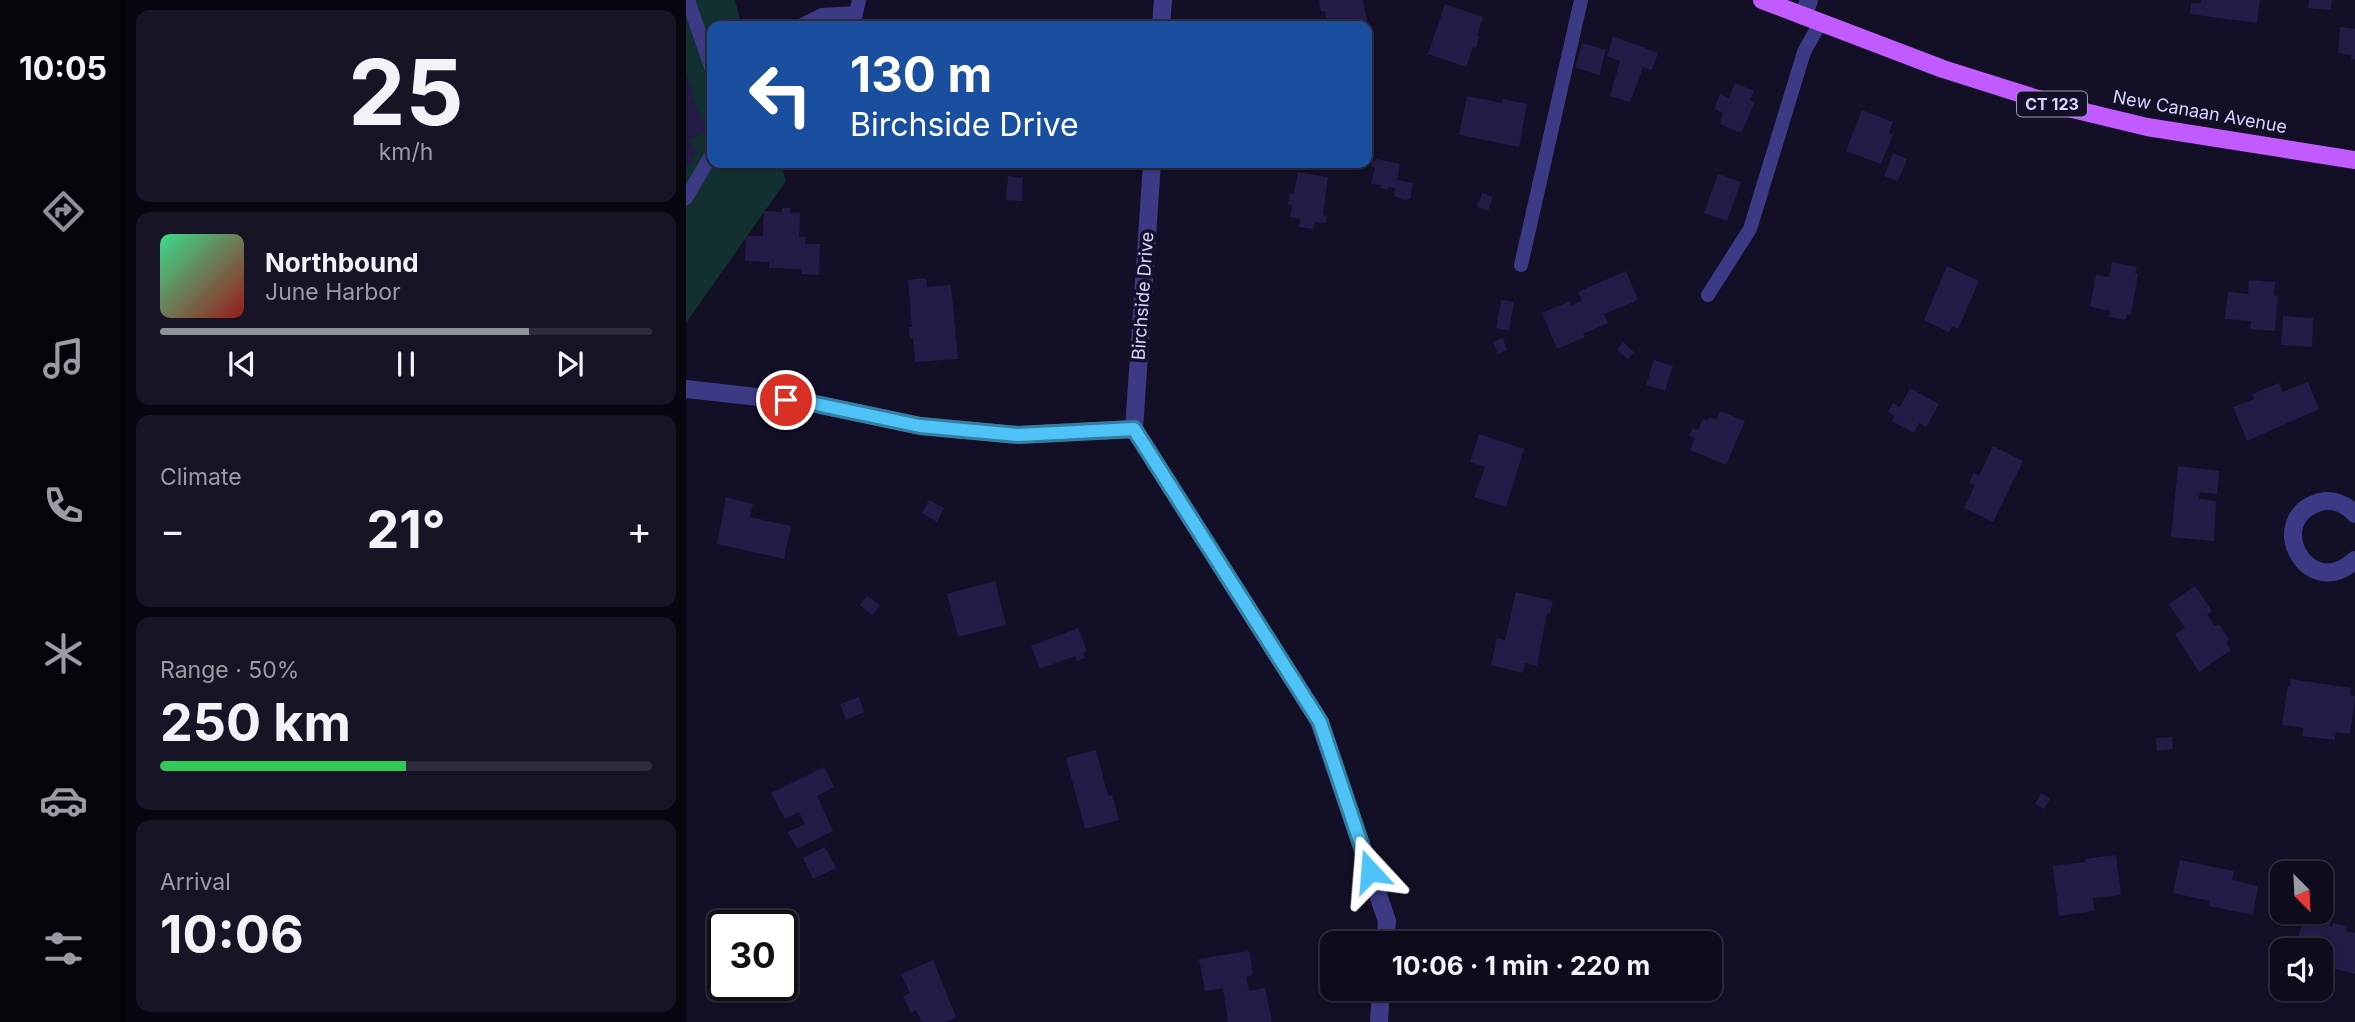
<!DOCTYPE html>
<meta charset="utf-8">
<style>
:root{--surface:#0e0b1c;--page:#171425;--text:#f1f3f6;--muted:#9b9ba3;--line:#2e2b3b;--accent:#8c9099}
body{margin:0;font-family:Inter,sans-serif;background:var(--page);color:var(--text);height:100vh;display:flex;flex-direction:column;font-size:26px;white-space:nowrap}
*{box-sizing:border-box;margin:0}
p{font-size:23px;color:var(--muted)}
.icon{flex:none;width:38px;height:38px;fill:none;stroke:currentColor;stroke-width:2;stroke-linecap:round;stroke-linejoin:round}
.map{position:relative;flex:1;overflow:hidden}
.drawer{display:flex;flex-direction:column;gap:10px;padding:10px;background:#08060f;width:560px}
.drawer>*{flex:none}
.guide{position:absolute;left:21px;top:21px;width:665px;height:147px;border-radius:14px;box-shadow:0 2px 5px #0004,0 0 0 2px var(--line);background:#1a4fa0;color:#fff;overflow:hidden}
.needle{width:46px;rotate:156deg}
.buttons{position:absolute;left:1584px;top:861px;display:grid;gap:14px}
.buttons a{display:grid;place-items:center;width:63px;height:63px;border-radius:14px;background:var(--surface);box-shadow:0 2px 5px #0004,0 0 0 2px var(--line);font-size:35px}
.speed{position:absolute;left:21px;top:910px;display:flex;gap:14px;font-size:35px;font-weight:700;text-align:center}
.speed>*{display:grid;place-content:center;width:91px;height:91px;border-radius:50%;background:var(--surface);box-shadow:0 2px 5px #0004,0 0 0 2px var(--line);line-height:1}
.speed .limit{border:4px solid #111;border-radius:10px;background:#fff;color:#111}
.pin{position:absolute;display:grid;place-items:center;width:60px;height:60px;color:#fff;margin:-30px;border:4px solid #fff;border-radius:50%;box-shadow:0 2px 7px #0007}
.me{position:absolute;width:77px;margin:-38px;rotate:341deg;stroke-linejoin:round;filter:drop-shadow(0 0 5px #0008)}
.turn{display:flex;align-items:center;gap:24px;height:147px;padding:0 28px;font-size:32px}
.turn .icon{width:91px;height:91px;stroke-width:2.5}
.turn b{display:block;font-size:49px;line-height:60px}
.big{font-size:52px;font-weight:700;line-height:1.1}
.drawer .card{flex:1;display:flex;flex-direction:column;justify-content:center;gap:10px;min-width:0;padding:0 24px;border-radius:14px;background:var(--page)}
.drawer .dial{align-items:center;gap:0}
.dial b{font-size:91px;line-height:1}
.song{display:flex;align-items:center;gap:21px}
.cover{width:84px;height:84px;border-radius:10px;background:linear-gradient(135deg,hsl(150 70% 55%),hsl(0 70% 35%))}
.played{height:7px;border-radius:4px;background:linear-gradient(90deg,var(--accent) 75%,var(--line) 75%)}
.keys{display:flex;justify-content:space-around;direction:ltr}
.heat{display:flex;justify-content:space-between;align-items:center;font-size:38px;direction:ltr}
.charge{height:10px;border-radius:5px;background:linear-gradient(90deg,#34c759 50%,var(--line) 0)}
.trip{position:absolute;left:634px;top:931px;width:402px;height:70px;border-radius:14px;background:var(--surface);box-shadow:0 2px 5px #0004,0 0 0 2px var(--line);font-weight:700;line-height:70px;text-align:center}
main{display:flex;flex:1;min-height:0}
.menu{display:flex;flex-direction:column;width:126px;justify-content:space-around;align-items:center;background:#06040b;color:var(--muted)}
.menu .icon{width:49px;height:49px}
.menu .on{color:var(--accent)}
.menu b{font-size:32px;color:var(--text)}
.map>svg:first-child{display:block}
.green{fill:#12302f}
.building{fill:#241b47}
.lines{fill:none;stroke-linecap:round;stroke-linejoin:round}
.service{stroke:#3d3a85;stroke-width:14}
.minor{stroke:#3d3a85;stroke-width:18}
.primary{stroke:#c25bff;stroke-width:18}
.route-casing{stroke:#337fa1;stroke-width:18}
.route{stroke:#4fc3f7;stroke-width:12}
.labels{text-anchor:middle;stroke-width:7;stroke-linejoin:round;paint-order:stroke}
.shield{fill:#130f26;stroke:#9e99be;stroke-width:2}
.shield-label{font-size:16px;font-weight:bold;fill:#d9d4ff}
.street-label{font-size:18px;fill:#d9d4ff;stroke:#130f26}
</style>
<main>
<nav class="menu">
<b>10:05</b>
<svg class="icon on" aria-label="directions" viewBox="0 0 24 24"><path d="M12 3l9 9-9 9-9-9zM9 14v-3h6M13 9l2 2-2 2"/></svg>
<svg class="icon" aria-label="music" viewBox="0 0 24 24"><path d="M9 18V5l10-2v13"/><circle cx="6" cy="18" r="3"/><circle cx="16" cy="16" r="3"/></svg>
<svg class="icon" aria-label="phone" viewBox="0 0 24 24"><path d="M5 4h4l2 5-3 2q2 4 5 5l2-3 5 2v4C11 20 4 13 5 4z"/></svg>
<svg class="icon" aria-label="climate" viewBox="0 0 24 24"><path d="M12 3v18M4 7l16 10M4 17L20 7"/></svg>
<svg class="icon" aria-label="car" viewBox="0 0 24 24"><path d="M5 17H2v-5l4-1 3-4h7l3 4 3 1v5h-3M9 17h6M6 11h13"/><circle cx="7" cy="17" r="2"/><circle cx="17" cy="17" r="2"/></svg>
<svg class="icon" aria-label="filters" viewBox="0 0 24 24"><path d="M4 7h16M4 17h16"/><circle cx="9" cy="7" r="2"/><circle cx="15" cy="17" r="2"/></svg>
</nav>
<section class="drawer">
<div class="card dial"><b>25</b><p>km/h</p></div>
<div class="card">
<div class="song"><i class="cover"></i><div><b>Northbound</b><p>June Harbor</p></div></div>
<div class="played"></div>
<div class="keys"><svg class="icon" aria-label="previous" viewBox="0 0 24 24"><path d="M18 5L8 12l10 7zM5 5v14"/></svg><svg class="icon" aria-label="pause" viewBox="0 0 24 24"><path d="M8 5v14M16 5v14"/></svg><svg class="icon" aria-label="next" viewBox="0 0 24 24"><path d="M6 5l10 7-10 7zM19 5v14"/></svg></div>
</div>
<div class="card"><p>Climate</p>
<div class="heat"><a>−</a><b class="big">21°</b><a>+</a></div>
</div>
<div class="card"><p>Range · 50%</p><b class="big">250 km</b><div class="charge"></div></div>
<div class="card"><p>Arrival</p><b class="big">10:06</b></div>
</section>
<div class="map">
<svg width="1669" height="1022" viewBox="0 0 1669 1022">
<rect width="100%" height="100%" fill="#130f26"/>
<path class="green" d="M0,0H49L56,26H26V163H95L100,181L0,323Z"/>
<path class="building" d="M633,0H677L682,26H641L639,11L635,12Z
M1515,0H1574L1571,23L1504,14L1505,3H1515Z
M1623,0H1646L1645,10L1622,8Z
M759,4L797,17L791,36L793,37L790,48L787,47L780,67L742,54Z
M1654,27L1669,29V60L1665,59V55L1652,53Z
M927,36L972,53L966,70L957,67L944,102L924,96L934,61L921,56Z
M896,43L920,50L913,75L889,68Z
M0,73L8,92L5,93L21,132L1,140L6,146H9L12,153L6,156L9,162L0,166Z
M1049,83L1068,91L1064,100L1069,102L1055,133L1034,124L1037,113L1028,109L1034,94L1043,98Z
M781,96L816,103L817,99L841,104L833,147L773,135Z
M1176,110L1207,122L1203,133L1207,135L1195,164L1160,151Z
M1207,153L1221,159L1212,181L1198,176Z
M690,159L714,164L711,180L727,183L724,199L719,200L708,196L709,188L702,187V190L694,188L695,185L685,184L689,168L685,167L686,160L690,161Z
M612,172L642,177L637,215L641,216L640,223L629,222L627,229L613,227L614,219L604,217L606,205L602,204L604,193L608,194Z
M1032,174L1055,182L1041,221L1018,213Z
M322,176L337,178L336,201L320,200Z
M796,193L807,197L802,211L791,207Z
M96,208H104V213H114L113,237H119V244H134L133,275L115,274L116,269L83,268V262L59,261L60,236H77L78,211L96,212Z
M1426,262L1451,267L1449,273L1452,274L1445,315L1441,314L1439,320L1423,317L1424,311L1404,307L1410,275L1423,277Z
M1261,266L1293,281L1272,329L1266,326L1263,332L1238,320Z
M940,271L952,300L918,314L922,323L897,334L899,337L871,349L856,313L884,301L885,305L896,301L892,292Z
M240,278L241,287L265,285L272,359L229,362L227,338L224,339L223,327H226L222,280Z
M1563,280L1589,282L1588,295L1592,296L1589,331L1564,329L1565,321L1539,319L1542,292L1562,294Z
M815,300L828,302L823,331L810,328Z
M1597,316L1627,318L1626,347L1595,345Z
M817,338L821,350L812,354L807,342Z
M937,342L948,352L942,359L931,350Z
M968,360L987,366L979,391L960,385Z
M1622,382L1633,409L1561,441L1547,407L1568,399L1566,394L1593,383L1596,392Z
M1224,388L1253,404L1240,427L1233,423L1228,433L1206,421L1209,416L1202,412L1207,403L1214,407Z
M1034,411L1059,421L1040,465L1004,450L1009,438L1003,435L1007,428L1012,430L1017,419L1022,421L1024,417L1030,420Z
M793,434L838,449L820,507L788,497L799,467L784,462Z
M1307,446L1337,461L1307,522L1278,508L1289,485L1283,483L1288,473L1293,476Z
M1492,466L1533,471L1531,494L1514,492L1513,499L1530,501L1528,541L1485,537Z
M40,497L67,504L64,517L105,526L98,559L31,544Z
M243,500L258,508L251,522L236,513Z
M309,581L320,625L272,637L261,594Z
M1509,586L1526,611L1521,615L1529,626L1533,624L1543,639L1540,642L1545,650L1513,672L1489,634L1499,628L1483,604Z
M830,592L867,601L864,614L861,613L851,666L839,663L837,673L805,665L811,638L819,640Z
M181,596L194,605L186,615L174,605Z
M392,628L401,651L397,653L399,658L391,661L389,656L354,669L345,646Z
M1605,679L1665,688L1664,695L1669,696V698L1664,734L1650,732L1649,740L1616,736L1617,728L1596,725L1602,686H1604Z
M173,697L178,712L160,720L154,704Z
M1486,737L1487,749L1471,751L1470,738Z
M410,750L422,796L426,795L433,820L399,829L380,758Z
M138,767L148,787L131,796L147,831L111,849L102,832L119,824L113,812L99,819L85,793Z
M1355,793L1364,799L1358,809L1349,804Z
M139,847L150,868L127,879L117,858Z
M1430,855L1435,895L1407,898L1408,911L1373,916L1367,866L1399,862V859Z
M1494,860L1548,871L1546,880L1572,886L1567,915L1523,906L1524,901L1487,893Z
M1627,913L1646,917L1644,926L1646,927L1647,923L1661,926L1660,931L1669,933V974L1639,966L1634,982V950H1609L1617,919L1625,921Z
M563,951L567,975L560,977L563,991L579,988L586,1022H542L537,988L519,991L513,959Z
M247,960L270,1017L260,1022H236L230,1010L225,1013L217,996L224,993L215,974Z"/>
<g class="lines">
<path class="service" d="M2,0L26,70
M118,26V24L136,15L169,13
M167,26L173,0
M0,198L26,154
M835,265L895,0
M1022,295L1064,229L1118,52L1134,23"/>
<path class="minor" d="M1117,16L1123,0
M475,26L477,0
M466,163L448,429L633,721L701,921L699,943
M0,389L125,403L235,426L332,435L448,429
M1669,514C1660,504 1647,499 1634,502C1577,518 1621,604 1669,560
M693,1022L695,989"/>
<path class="primary" d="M1076,0L1257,69L1374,106L1461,127L1669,160"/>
</g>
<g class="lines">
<g class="route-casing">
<path id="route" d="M100,400L125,403L234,426L332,435L448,429L634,722L684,871"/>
</g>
<use href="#route" class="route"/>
</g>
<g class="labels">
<rect class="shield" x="1331" y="91.5" width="70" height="25" rx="5"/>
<g class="shield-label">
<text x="1366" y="110">CT 123</text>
</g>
<g class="street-label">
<text transform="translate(1514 112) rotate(10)" y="6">New Canaan Avenue</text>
<text transform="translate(457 296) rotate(-86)" y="6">Birchside Drive</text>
</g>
</g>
</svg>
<div class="buttons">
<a><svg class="needle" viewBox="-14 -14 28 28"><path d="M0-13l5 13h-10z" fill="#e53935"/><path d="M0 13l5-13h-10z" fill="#9b9ba3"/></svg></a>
<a><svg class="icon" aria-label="sound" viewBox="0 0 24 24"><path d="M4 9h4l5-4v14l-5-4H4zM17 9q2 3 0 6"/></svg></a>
</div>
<div class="speed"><div class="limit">30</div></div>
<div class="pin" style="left:100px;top:400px;background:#d93025"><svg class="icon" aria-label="arrive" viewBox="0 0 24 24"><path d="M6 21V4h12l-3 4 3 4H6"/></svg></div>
<svg class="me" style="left:684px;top:871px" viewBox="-20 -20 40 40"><path d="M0-17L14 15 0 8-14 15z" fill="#4fc3f7" stroke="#fff" stroke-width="4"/></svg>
<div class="trip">10:06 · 1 min · 220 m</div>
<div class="guide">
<div class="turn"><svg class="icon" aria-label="left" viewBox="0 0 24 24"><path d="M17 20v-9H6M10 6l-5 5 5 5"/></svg><div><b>130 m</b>Birchside Drive</div></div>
</div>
</div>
</main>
